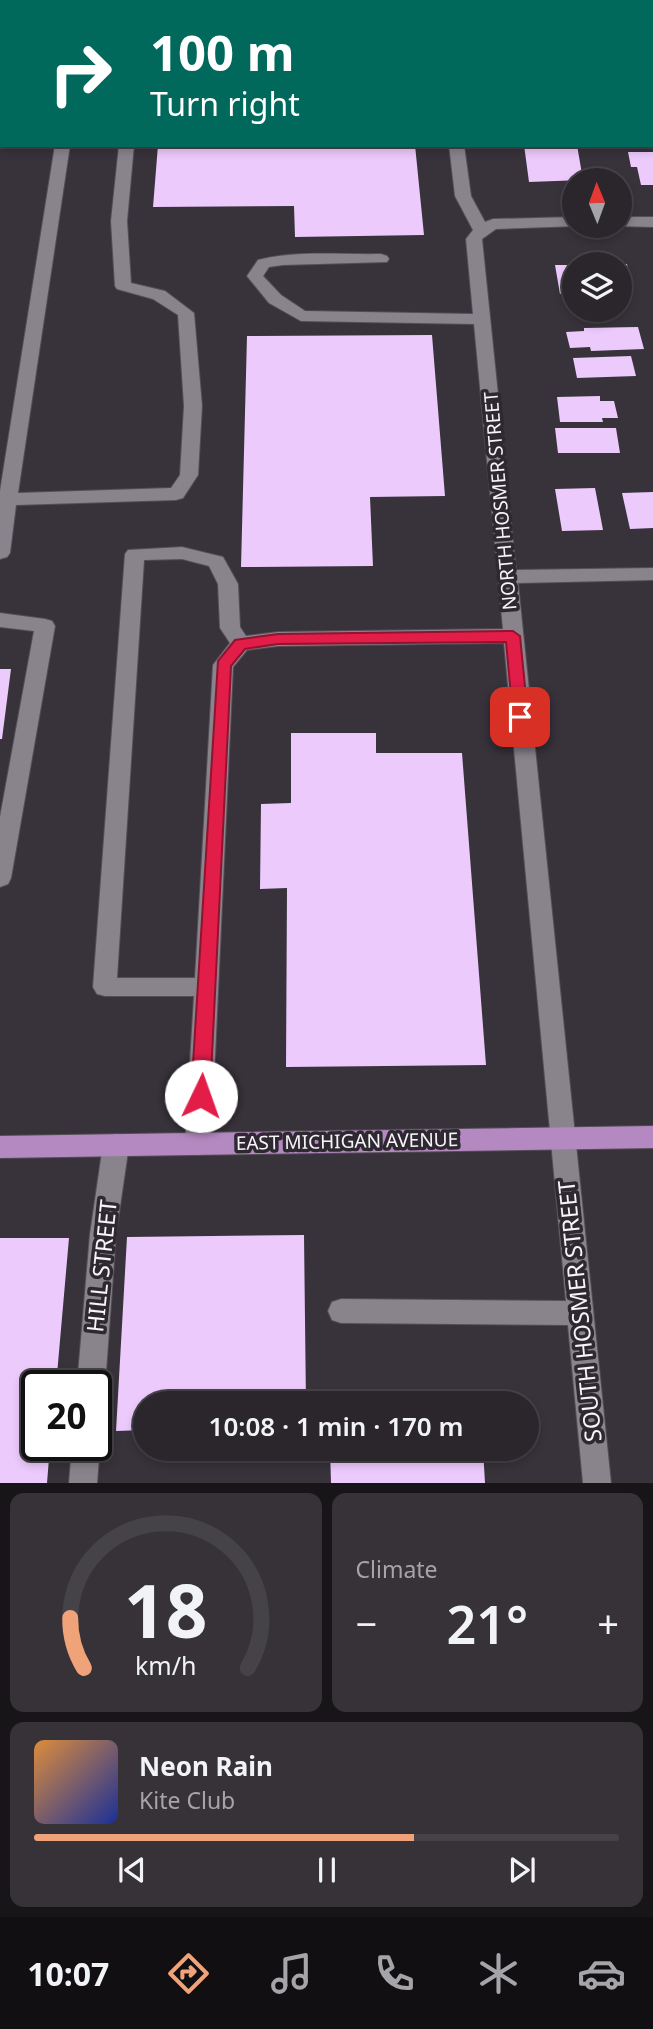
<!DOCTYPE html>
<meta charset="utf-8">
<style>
:root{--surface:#2a262c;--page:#363238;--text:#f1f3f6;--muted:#a5a5a9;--line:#464348;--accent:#f0a278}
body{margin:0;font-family:"Noto Sans",sans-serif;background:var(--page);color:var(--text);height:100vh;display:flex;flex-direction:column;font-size:26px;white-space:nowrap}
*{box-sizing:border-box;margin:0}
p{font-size:23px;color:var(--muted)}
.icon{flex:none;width:38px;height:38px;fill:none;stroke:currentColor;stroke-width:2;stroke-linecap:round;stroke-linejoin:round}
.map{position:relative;height:1483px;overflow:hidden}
.details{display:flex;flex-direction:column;gap:10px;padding:10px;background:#171518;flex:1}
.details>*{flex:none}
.top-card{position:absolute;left:0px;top:0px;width:654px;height:147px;box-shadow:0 4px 10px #0003,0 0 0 2px var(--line);background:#00695c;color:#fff;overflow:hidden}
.needle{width:46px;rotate:359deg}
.tools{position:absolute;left:562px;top:168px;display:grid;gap:14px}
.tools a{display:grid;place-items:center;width:70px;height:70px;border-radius:50%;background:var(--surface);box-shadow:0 4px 10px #0003,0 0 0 2px var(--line);font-size:35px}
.speed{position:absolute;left:21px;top:1370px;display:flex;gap:14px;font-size:35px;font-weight:700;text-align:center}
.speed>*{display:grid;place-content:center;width:91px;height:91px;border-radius:50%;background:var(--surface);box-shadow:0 4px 10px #0003,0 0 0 2px var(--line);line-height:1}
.speed .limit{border:4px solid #111;border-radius:10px;background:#fff;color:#111}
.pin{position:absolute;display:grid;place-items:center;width:60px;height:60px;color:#fff;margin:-30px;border-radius:14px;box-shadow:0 4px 10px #0006}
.me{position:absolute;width:77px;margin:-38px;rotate:3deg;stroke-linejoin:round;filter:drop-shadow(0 0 5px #0008)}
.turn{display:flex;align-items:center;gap:24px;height:147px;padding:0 35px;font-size:32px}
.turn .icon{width:91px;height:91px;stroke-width:2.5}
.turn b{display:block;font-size:49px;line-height:60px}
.big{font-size:52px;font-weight:600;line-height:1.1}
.details .card{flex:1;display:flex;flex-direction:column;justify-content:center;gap:10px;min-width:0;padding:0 24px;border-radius:14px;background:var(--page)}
.details .dial{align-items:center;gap:0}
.dial svg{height:182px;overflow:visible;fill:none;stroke:var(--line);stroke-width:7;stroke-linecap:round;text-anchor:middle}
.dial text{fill:var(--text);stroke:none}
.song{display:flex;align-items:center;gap:21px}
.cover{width:84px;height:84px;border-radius:10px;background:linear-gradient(135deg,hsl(30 70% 55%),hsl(230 70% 35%))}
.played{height:7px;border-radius:4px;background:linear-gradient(90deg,var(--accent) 65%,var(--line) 65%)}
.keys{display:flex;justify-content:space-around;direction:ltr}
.heat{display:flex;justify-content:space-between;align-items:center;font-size:38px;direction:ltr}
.details .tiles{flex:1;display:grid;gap:10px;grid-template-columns:1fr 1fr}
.card:last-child{grid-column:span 2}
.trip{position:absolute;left:133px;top:1391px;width:406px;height:70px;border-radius:35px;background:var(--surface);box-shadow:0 4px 10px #0003,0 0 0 2px var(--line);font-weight:600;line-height:70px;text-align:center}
.tabs{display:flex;height:112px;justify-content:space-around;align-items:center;background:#110f12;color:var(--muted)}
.tabs .icon{width:49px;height:49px}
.tabs .on{color:var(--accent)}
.tabs b{font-size:32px;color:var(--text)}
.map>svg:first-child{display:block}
.building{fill:#eccafc}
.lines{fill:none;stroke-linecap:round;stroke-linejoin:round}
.minor-casing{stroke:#544e56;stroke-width:2}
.major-casing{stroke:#544e56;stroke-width:2}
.minor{fill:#89838c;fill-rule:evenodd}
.major{fill:#b489c1;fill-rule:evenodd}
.route{fill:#e11d48;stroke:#92132f;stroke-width:2}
.labels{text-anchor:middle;stroke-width:7;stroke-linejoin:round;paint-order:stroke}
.street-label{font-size:19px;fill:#f7f3f9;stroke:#2e2931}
.near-street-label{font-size:23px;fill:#f7f3f9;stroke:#2e2931}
</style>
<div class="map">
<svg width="653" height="1483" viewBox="0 0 653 1483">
<rect width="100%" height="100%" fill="#38323b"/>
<path class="building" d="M158,145H415L424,235L295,237L294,206L153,207Z
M524,145H577L583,180L529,182Z
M628,152H653V185H641L637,167H631Z
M620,264H627L633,294H620Z
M555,265H574V294H560Z
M638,327L644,349L591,351L590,347L570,348L566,332L584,331V328Z
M432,335L445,496L370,497L373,566L241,567L247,336Z
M631,356L636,376L577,378L573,358Z
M600,396V401H614L618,418H602L603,422H560L557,397Z
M555,428H616L620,453H558Z
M595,488L603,530L562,531L555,489Z
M653,492V528L630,529L622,493Z
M0,669H11L2,739H0Z
M291,733H376V753H462L486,1065L286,1067L287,888L260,889L261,804L291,803Z
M304,1235L306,1404H145V1430L116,1431L127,1237Z
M0,1238H69L56,1386H37V1446H50L47,1483H0Z
M330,1449H483L485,1483H331Z"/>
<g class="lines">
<g class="minor-casing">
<path id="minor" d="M18,0H32L17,2Z
M65,0H79V2H65Z
M143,0H157L142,2Z
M394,0H408V2H394Z
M0,90H2L0,105Z
M55,145H70L18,493L171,488L180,475L184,406L178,315L153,299L117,289L115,286L111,221L119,145H134L127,221L131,283L165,291L194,313L202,406L198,475L183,498L176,500L16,505L10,553L7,557L0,559V491Z
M449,145H464L471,196L485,222L493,219L574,217V226H578L496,229L482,239L516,570L653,568V580L518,583L611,1483H583L568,1325L341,1323L332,1320L328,1311L332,1302L341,1299L566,1301L504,643L278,646L247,650L233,667L211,1144L207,1152L198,1155L189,1152L185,1144L194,996H105L97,994L93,987L125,554L128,550L182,547L223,557L238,584L240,627L246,636L278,632L503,629L474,324L301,321L269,303L247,276L258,260C297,250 341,255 381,254L387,256L389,259L387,262L283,265L269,267L263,276L281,295L305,311L473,314L466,239L473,230L455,196ZM182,559L209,566L218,584L220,628L230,643L213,665L195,978H117L144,560Z
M620,217H653V227L616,226H620Z
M0,613L45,619L52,621L55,626L11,878L8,884L0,887V817L34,631L0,627Z
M116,1134L125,1137L129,1145L116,1234L105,1386L101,1395L96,1397V1386H77L90,1234L103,1145L107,1137Z
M96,1437L100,1446L97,1483H69L72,1446H96Z"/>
</g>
<g class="major-casing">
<path id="major" d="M653,1126V1148L0,1158V1136Z"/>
</g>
<use href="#minor" class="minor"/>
<use href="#major" class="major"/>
</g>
<path class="route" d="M513,631L520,636L528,717L520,722L513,717L506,642L278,644L245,649L231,666L210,1096L207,1101L201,1103L194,1101L191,1096L218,661L235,640L278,634Z"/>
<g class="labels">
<g class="street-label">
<text transform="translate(500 501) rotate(-95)" y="7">NORTH HOSMER STREET</text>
<text transform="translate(347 1141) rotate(-1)" y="7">EAST MICHIGAN AVENUE</text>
</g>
<g class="near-street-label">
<text transform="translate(102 1266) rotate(-84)" y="8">HILL STREET</text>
<text transform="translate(580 1311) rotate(-96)" y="8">SOUTH HOSMER STREET</text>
</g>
</g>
</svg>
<div class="tools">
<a><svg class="needle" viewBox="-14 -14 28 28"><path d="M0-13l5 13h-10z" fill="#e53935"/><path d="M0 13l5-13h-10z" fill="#a5a5a9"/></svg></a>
<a><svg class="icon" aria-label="layers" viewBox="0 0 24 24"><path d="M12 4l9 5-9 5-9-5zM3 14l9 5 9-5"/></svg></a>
</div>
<div class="speed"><div class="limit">20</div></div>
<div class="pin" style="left:520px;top:717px;background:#d93025"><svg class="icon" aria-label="arrive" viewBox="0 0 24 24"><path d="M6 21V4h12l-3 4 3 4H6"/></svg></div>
<svg class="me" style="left:201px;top:1096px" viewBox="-20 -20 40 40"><circle r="19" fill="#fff"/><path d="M0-13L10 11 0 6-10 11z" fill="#e11d48"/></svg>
<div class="trip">10:08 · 1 min · 170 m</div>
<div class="top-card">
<div class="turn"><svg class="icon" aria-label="right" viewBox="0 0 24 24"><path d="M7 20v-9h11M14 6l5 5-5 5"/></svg><div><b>100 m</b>Turn right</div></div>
</div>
</div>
<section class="details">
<div class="tiles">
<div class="card dial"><svg viewBox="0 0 100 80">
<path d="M14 69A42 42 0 1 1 86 69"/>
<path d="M14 69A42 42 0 0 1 8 47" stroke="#f0a278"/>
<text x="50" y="56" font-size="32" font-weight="700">18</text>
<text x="50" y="72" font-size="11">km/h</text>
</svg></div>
<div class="card"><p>Climate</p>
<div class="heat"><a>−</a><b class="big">21°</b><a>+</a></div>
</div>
<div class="card">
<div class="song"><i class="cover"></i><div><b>Neon Rain</b><p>Kite Club</p></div></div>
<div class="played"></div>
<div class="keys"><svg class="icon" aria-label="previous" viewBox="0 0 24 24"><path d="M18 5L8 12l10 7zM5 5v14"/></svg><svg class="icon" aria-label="pause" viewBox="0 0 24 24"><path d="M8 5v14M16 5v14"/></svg><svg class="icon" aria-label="next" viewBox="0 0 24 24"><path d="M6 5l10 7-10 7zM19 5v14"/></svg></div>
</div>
</div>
</section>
<nav class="tabs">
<b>10:07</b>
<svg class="icon on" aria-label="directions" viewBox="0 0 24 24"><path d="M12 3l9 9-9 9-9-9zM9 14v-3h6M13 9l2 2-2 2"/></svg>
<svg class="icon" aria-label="music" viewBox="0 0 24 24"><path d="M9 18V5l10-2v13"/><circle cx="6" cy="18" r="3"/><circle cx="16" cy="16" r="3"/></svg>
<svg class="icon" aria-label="phone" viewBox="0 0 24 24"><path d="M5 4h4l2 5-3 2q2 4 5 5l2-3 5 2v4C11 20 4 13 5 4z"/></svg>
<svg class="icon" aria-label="climate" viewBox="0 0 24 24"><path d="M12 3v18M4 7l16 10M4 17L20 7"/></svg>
<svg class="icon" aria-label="car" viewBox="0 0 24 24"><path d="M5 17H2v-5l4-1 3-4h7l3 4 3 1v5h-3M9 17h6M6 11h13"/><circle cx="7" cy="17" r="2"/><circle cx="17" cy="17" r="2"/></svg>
</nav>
